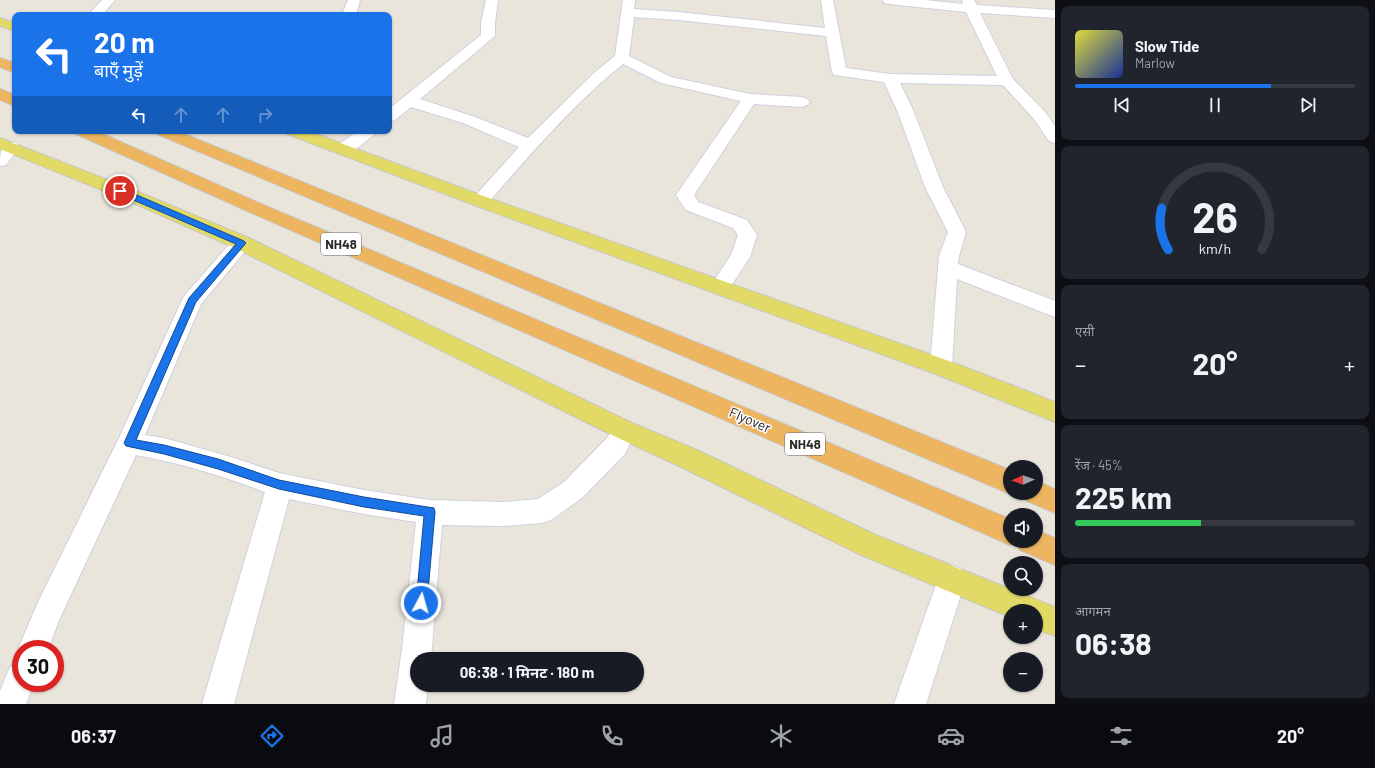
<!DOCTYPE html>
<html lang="hi">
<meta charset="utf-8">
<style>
:root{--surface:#171b24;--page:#20242c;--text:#f1f3f6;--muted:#9ea1a6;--line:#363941;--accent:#1a73e8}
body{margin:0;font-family:Barlow,"Noto Sans Devanagari",sans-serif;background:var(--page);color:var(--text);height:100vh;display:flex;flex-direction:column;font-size:15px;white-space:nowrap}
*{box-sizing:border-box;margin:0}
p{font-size:13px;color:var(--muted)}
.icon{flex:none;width:22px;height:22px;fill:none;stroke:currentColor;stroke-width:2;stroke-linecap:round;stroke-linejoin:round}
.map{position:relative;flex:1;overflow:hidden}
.sheet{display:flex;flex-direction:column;gap:6px;padding:6px;background:#0d0f14;width:320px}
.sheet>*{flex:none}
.banner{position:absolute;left:12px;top:12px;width:380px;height:122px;border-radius:8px;box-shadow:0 1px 3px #0004;background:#1a73e8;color:#fff;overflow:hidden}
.needle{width:26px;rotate:268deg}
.controls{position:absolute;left:1003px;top:460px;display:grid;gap:8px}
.controls a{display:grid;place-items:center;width:40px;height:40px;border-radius:50%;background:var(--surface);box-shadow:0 1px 3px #0004;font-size:20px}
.speed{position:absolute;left:12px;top:640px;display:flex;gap:8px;font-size:20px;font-weight:700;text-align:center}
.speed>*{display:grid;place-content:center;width:52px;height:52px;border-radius:50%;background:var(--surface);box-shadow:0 1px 3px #0004;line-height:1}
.speed .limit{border:6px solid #d22;background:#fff;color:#111}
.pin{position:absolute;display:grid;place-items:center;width:34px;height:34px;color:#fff;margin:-17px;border:2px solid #fff;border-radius:50%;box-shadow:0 1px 4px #0007}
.me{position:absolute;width:44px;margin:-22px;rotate:6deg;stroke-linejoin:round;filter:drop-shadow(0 0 3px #0008)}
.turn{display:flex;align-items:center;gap:14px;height:84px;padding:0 16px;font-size:18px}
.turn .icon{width:52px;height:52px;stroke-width:2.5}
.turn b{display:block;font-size:28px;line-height:34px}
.lanes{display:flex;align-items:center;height:38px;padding:0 16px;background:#0003;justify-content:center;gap:20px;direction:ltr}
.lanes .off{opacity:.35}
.big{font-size:30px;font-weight:700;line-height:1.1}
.sheet .tile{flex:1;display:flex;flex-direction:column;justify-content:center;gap:6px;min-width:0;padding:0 14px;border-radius:8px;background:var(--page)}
.sheet .dial{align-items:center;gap:0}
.dial svg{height:104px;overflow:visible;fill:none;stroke:var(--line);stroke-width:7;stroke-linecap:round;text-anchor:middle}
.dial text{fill:var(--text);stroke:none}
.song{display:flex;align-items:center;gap:12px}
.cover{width:48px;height:48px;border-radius:6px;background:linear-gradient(135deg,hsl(60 70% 55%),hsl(230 70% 35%))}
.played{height:4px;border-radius:2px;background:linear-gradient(90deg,var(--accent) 70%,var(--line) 70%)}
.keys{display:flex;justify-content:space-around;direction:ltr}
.heat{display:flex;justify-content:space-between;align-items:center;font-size:22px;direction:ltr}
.charge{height:6px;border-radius:3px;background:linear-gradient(90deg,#34c759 45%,var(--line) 0)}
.trip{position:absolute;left:410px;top:652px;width:234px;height:40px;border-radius:20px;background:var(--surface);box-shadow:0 1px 3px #0004;font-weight:700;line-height:40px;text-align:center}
.tabs{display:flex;height:64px;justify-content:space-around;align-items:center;background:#090b0e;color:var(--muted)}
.tabs .icon{width:28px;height:28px}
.tabs .on{color:var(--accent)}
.tabs b{font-size:18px;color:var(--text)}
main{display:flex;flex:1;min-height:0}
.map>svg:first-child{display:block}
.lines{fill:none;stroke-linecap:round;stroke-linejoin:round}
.minor-casing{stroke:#d0d0df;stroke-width:2}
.major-casing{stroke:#c7c7c7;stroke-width:2}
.highway-casing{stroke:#c7c7c7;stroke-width:2}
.minor{fill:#fff;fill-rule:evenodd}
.major{fill:#e2da66;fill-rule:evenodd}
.highway{fill:#eeb560;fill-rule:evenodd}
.route{fill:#1a73e8;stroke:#114b97}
.labels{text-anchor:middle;stroke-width:3;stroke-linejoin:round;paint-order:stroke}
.shield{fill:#fff;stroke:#686868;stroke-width:1}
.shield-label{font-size:13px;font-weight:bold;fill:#282828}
.street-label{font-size:14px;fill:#282828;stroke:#fff}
</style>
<main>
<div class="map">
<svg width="1055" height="704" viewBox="0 0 1055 704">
<rect width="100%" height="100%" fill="#e9e5db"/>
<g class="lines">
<g class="minor-casing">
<path id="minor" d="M102,0H115L102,15H88Z
M348,0H360L356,15H342Z
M486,0H498L495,23V36L420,99L475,117L528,138L594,73L615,56L623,0H635L634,9L678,12L825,28L821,0H833L846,68L890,74L997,76L966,12L889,4L884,3L883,0H925L963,4L962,0H974L977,5L1055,10V18L980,13L1013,79L1046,113L1055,126V143L1049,141L1034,119L1003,85L900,83L913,110L943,187L966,232L959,256L958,264L1055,301V317L957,279L952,367L949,373L941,376L933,373L930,367L939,256L948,232L925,187L897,110L884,82L834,75L832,72L826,36L678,20L634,17L629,56L671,77L750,94L802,97L807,99L810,102L807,105L802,107L754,104L694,195L698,202L747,220L757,235L750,257L727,292L720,294L713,292L710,287L731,255L738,235L733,228L686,210L676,195L741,101L661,83L623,64C572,105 529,156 486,205L480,207L474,205L471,201L474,197L519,147L463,123L411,107L395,120L389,122V109L481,35V23Z
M358,131H377L375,134C364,142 352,156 338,153L336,149L338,145Z
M11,142L17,143L19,147L6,165L0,166C0,155 0,145 11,142Z
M242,236L249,238L252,243L201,304L145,435L164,438L231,457L279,473L364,490L430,500L504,502L538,499L564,482L607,438L616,423L624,420L632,423L636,430L625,454L582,498L551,520L542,523L504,526L442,525L431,659H417V685H428L426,704H394L402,649L416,522L364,514L289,499L234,704H202L265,492C223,476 180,463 136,455L60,618L48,649H21V656L18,649L39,600L119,438L182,300L185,295L235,238Z
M952,565L962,569L966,579L926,704H894L938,579L942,569Z
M21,663V683H34L26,704H0V691L10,667Z"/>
</g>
<g class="major-casing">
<path id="major" d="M0,18L15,23V31L0,26Z
M285,131H308L486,197L949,361L1055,402V422L933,373L474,205L287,134Z
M0,138L141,193L249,238L632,423L697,450L878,536L1055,607V636L1036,629V611H1010V617L859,554L679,466L616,437L235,248L129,201L0,149Z"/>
</g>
<g class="highway-casing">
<path id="highway" d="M0,58L15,63V73L0,67Z
M0,89L15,95V106L0,100Z
M74,131H96L266,206L1010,519V541H1036V530L1055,538V565L1020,550L1017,542L1010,545L1001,541L254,214L76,134Z
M155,131H177L1010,470V493H1012L1010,494L1001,490L157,134Z
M1036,481L1055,489V513L1027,501L1023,493H1036Z"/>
</g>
<use href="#minor" class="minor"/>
<use href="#major" class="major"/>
<use href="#highway" class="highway"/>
</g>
<path class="route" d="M117,189H123L244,241L246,243L196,302L136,440L164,445L218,459L279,480L364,497L434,508L435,512L427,603L426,607L421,609L417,607L416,603L424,516L364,507L279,489L218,469L164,454L126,446L124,443L189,298L236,244L117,193Z"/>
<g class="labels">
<g class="shield">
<rect x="321" y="233" width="40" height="22" rx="3"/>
<rect x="785" y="433" width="40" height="22" rx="3"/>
</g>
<g class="shield-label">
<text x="341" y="249">NH48</text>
<text x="805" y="449">NH48</text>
</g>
<g class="street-label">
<text transform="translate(750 420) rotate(23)" y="5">Flyover</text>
</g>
</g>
</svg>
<div class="controls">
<a><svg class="needle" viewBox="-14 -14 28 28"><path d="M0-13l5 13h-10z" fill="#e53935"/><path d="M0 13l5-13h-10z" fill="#9ea1a6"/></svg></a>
<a><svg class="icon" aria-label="sound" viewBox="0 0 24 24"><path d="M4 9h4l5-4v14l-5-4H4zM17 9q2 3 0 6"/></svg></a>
<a><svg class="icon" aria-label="search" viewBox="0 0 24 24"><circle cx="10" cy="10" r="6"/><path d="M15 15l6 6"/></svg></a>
<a>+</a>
<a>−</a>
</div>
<div class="speed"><div class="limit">30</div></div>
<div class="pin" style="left:120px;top:191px;background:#d93025"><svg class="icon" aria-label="arrive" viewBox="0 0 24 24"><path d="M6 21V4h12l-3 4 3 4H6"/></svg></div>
<svg class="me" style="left:421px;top:603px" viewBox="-20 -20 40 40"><circle r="17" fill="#1a73e8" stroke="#fff" stroke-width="3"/><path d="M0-11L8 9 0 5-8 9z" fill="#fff"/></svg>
<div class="trip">06:38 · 1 मिनट · 180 m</div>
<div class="banner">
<div class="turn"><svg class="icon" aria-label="left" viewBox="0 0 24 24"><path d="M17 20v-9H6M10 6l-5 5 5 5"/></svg><div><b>20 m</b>बाएँ मुड़ें</div></div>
<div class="lanes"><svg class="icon" aria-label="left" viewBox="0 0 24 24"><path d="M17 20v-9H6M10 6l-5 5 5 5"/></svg><svg class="icon off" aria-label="ahead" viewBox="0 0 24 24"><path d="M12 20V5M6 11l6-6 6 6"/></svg><svg class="icon off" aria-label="ahead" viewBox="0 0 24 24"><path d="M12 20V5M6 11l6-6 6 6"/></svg><svg class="icon off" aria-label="right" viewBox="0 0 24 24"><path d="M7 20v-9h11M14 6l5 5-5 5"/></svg></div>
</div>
</div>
<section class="sheet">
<div class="tile">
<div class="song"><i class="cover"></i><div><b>Slow Tide</b><p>Marlow</p></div></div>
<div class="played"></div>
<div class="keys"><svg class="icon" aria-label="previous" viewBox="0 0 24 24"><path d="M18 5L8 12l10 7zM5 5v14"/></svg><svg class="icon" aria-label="pause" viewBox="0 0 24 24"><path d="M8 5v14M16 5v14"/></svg><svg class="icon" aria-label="next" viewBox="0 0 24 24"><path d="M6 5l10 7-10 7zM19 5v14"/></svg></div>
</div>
<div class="tile dial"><svg viewBox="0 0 100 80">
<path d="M14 69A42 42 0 1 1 86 69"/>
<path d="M14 69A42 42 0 0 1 9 37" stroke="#1a73e8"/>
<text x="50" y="56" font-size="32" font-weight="700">26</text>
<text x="50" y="72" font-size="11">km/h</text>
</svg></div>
<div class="tile"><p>एसी</p>
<div class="heat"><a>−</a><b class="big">20°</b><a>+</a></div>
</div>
<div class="tile"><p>रेंज · 45%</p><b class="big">225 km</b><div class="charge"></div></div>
<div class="tile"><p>आगमन</p><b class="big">06:38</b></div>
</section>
</main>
<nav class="tabs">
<b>06:37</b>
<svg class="icon on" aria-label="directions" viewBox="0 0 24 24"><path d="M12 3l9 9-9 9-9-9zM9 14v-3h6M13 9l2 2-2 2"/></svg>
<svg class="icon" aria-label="music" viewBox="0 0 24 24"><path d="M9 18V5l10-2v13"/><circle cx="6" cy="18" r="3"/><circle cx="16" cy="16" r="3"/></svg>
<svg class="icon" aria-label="phone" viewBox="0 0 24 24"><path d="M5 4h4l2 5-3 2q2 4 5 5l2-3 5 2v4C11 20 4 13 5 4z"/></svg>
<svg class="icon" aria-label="climate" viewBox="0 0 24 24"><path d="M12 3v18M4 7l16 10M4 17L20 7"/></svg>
<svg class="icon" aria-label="car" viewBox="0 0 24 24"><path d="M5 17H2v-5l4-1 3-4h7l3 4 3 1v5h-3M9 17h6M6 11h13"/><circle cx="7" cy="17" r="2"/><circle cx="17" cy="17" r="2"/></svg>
<svg class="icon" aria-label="filters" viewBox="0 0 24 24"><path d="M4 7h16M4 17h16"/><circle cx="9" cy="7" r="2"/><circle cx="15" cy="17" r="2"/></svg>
<b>20°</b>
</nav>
